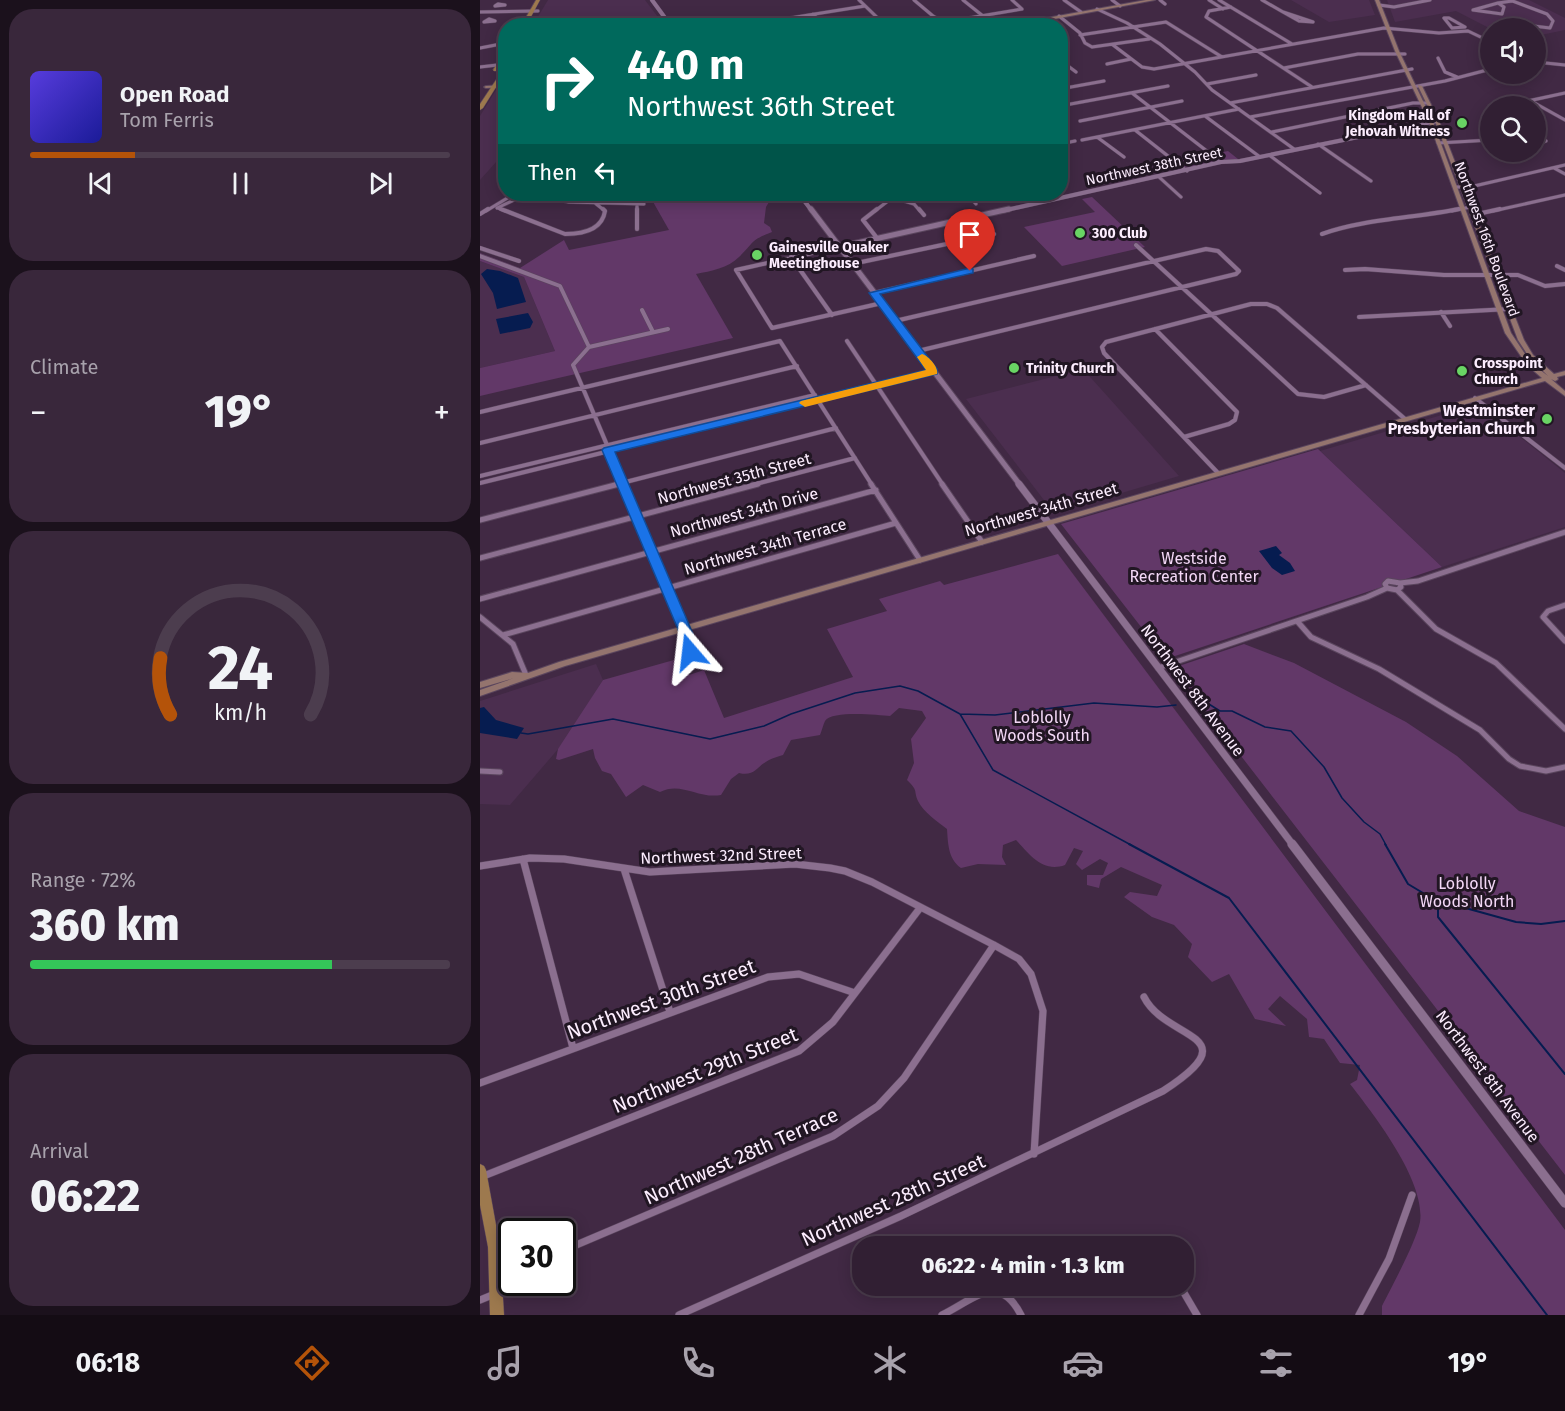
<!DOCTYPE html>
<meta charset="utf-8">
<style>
:root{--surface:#311f33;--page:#39273b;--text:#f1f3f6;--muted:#a8a2ac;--line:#4c3d4e;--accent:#b45309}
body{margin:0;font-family:"Fira Sans",sans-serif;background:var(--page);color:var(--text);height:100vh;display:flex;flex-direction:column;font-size:22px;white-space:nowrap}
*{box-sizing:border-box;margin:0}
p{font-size:20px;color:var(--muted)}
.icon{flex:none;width:33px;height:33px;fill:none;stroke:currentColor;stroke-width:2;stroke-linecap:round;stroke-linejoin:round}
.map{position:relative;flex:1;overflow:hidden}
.side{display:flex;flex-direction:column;gap:9px;padding:9px;background:#1b111c;width:480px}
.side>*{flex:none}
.guide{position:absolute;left:18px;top:18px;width:570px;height:183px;border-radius:24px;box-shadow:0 3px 15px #0003,0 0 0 2px var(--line);background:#00695c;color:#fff;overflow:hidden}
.controls{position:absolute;left:1000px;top:18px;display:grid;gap:12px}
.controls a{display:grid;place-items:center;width:66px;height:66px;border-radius:50%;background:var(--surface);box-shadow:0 3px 15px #0003,0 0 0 2px var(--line);font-size:30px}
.speed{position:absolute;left:18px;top:1218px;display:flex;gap:12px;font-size:30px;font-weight:700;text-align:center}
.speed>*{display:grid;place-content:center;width:78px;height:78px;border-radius:50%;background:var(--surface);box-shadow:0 3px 15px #0003,0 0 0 2px var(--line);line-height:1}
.speed .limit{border:3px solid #111;border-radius:9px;background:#fff;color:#111}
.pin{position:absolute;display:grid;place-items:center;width:51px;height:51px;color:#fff;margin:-62px -26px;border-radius:50% 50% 50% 0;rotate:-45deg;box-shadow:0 0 6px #0007}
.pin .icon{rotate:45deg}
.me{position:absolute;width:66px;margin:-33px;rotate:343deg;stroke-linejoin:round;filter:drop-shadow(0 0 4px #0008)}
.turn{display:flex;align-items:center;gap:21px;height:126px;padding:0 30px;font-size:27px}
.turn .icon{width:78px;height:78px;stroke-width:2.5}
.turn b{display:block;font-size:42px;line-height:51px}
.then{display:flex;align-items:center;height:57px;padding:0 30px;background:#0003;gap:12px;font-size:22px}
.big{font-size:45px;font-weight:800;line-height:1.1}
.side .card{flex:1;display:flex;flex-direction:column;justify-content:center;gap:9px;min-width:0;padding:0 21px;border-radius:24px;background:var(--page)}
.side .dial{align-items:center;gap:0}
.dial svg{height:156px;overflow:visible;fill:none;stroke:var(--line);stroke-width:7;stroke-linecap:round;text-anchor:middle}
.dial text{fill:var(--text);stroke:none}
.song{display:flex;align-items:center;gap:18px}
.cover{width:72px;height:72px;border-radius:9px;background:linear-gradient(135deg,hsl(250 70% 55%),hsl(240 70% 35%))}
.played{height:6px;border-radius:3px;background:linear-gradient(90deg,var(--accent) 25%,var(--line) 25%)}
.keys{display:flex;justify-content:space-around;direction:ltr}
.heat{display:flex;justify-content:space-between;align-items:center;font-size:33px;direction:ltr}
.charge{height:9px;border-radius:4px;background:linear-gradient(90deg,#34c759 72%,var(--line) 0)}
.trip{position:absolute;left:372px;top:1236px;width:342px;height:60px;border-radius:24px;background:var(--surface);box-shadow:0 3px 15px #0003,0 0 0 2px var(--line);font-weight:800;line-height:60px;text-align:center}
.tabs{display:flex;height:96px;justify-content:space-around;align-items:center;background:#140c14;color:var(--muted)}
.tabs .icon{width:42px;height:42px}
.tabs .on{color:var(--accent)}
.tabs b{font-size:27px;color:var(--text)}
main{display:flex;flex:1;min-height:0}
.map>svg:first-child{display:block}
.built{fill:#4b2e4f}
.green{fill:#623868}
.water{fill:#061c50}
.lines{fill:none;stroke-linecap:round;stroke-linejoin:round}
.stream-far1{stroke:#061c50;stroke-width:1.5}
.stream{stroke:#061c50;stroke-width:2}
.minor-far3-casing{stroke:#5a455d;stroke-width:4}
.minor-far2-casing{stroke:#5a455d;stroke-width:5}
.minor-far1-casing{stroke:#5a455d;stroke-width:7}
.minor-casing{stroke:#5a455d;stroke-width:8}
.tertiary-far3-casing{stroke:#5a455d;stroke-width:4.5}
.tertiary-far2-casing{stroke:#5a455d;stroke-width:7}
.tertiary-far1-casing{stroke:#5a455d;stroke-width:8}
.tertiary-casing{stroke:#5a455d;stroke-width:10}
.secondary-casing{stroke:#5a455d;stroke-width:2}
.primary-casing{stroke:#5a455d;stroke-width:1}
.minor-far3{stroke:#8b6f8f;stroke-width:3}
.minor-far2{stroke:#8b6f8f;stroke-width:4}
.minor-far1{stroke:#8b6f8f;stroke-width:5}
.minor{stroke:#8b6f8f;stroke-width:7}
.tertiary-far3{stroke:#8b6f8f;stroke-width:4}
.tertiary-far2{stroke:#8b6f8f;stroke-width:5}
.tertiary-far1{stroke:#8b6f8f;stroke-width:7}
.tertiary{stroke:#8b6f8f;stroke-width:9}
.secondary{fill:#94746e;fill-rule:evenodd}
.primary{fill:#9d794e;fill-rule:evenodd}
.route{fill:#1a73e8;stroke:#114b97;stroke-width:1.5}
.slow{fill:#f59e0b}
.poi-dot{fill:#69d464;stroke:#211623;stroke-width:2}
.labels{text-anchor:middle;stroke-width:6;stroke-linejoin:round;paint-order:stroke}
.far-poi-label{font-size:14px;font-weight:bold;fill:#fcedfe;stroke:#211623;text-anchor:start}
.far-street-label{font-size:14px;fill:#fcedfe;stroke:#211623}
.poi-label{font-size:16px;font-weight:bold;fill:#fcedfe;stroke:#211623;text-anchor:end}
.street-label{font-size:16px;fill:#fcedfe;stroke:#211623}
.park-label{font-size:16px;fill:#f4d8f7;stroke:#211623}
.near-street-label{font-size:20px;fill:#fcedfe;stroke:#211623}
</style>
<main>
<section class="side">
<div class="card">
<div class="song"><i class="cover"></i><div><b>Open Road</b><p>Tom Ferris</p></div></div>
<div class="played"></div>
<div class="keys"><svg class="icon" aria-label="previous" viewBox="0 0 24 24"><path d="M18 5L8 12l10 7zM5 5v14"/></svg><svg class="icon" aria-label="pause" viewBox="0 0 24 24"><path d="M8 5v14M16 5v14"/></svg><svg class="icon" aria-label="next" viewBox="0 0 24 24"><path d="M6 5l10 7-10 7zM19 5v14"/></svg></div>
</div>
<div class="card"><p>Climate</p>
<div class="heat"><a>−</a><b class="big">19°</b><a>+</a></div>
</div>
<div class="card dial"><svg viewBox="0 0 100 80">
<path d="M14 69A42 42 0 1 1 86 69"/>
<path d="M14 69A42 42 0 0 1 9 40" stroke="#b45309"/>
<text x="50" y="56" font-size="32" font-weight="700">24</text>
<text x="50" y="72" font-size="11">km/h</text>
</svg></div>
<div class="card"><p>Range · 72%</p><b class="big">360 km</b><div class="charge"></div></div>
<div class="card"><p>Arrival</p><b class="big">06:22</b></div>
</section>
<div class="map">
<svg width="1085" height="1315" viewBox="0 0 1085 1315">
<rect width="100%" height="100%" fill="#412944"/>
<path class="built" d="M68,0H165L184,25H53Z
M811,0H889L895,15L849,22Z
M907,0H1049L1085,18V30L1056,36V28L1011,29L976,11L915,22Z
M16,90H25V152L0,180V116Z
M0,261L44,277L75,351L0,368Z
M603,369L699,476L574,513L486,399Z
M999,404L1085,473V527L962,567L840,451Z
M116,664L123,680L85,741L30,805L0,804V701Z"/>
<path class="green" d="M748,151L758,159L706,169L693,159L726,152L734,154Z
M206,194H256V197L288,194L286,198L289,202L286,207L284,223L290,227L292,232C269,241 275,242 259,257C248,268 231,271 216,274L253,338L0,396V368L75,351L44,277L0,261V253L40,268L84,240L89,250L189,230L172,200Z
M612,197L665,247L582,266L544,227L615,212L602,199Z
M838,449L962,567L686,659L581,524Z
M578,554L1085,1230V1315H902V1306C912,1286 936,1242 940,1222C946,1181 894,1115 870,1084L877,1080L880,1065L860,1063L844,1039L829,1037L827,1019L800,996L788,1009L806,1026L775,1019L749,974L732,982L708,957L712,944L694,925L672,917L644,897L650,892L677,896L682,885L641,867L621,879L619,888L607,885V875H623L628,863L620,859L602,870L596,864L603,851L594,848L585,865C563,873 550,855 536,840L523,845L522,857L526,865L498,864L481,868C468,859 468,843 467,829C458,822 443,812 438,801C433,789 439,792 427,780L434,763L431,739L446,718L442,711L419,708L410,716C398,715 352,710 345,721C343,725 342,730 340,735L311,740L303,755C299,756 293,758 289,760C277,766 275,777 259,773L251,779L241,795C218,799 201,781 180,792L163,785L146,797L131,774L122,771L115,758L113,749L79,760L76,759L78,749L123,680L201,658L209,675L224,670L244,718L373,677L347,629L407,611L399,599L460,581L464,585Z
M764,644L814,663L926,722L977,756L1039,811L1085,827V1175L693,668Z"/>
<path class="water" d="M7,269L20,271L38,278L46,302L17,309L13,293L1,274Z
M48,313L53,322L50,328L20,334L16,319Z
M796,546L802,553L799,555L810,563L815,571L802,575L792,568L779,551Z
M4,707L16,720L44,728L37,739L0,733V708Z"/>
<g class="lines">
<path class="stream-far1" d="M717,702L724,701L740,711H752L785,727L811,731L844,767L862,798L884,822L900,834L906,845
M480,714L513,770L651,845
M41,733L48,734L133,719L230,739L284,726L311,714L375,693L420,686L438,691L480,714L515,715L614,703L677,707L696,705"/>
<path class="stream" d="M649,844L749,898L1067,1315
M905,844L928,884L953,899L1036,922L1061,924L1085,921
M958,901V917L1085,1074"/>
<g class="minor-far3-casing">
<path id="minor-far3" d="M379,0L406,26
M434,0L453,16L470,26
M483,0L503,16
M584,0L601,12
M632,0L640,6
M680,0L685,4
M729,0L743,9
M739,0L812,44
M782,0L803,12
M1030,0L1067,14L1073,21L1070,28L1045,25
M1018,3L1024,7L1022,14L993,10Z
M1018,3L1032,1
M18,4L25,5L15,6Z
M899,5L914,7L950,0
M751,7L729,11L726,17L832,87
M617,9L647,23L680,44L715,72L732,90L814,149
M0,12L58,11
M803,12L833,22L819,21Z
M333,14L339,20
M579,16L600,33L605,43L612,47L669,39
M964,18H969L985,27L972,28Z
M9,19L15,21L4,22Z
M465,22L542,9L532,0
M260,26L385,6
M600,35L686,22L742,57
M633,45L662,67L674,69L904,28L959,33L988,31L1011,42
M0,48L26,43
M958,58L965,72L977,77
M580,60L596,72
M1056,62L1085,65
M627,64L651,59
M0,67L26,64
M804,68L878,54H925
M727,84L776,75
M580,89L624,81
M652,93L741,162
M1051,101L1085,120
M750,103L932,69
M580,106L688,86
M1025,106L1085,93
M725,116L780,157
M770,117L965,81L1011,69
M600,121L702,101
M655,130L707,171
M792,132L933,103H948
M1056,134L1066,141L1056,145
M617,137L644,157
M602,140L759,109
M958,143L1011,140
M580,144L595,141
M838,144L891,181
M789,155L840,193
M1074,168L1085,174
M679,177L701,197
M975,187H990L1085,165
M47,194L89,202L164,204
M487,194L496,204
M411,197L434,204L440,211
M325,201L352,194
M115,203L125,211
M157,203V211
M17,208L47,194
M18,208L25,211
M6,211L34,194
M395,211L417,194
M972,211L990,207
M1013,211L1085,195"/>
</g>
<g class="minor-far2-casing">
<path id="minor-far2" d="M21,209L85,234C102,234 122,230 125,211L123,209
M157,209V229
M439,209L444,215
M0,214L8,209
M993,215L1020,209
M842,234C884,219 935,218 979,209
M397,238L383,220L397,209
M656,245L818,394L844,397L886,385
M359,247L256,270L292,328L402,303
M0,248L39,261
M0,256L80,286L109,347
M311,257L352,315
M372,264L514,234
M1077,266L1085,270
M865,270L885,269L964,275H1038L1065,286L1085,284
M394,293L554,256
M162,310L173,332
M961,312L970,326
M879,317L1029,309
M415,321L726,249L738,251L759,271L756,274L438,351
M675,329L757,412L755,420L749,424L704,437
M367,341L463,485
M995,398L1085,468
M0,412L300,341L392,485
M0,443L317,366
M738,473L624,353L622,347L626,342L771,304H787L797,308L925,419
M0,476L335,395
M0,483L453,371
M134,485L356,428
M144,485L93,365L109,347L188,329
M272,485L375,458"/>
</g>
<g class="minor-far1-casing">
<path id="minor-far1" d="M143,484L206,634L210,652
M391,484L440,560
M462,484L502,542
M0,520L139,484
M0,558L278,484
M907,588L905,584L908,581L920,583L938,581L1085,532
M917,590L956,629L1016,663L1085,729
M0,599L396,490
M1085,605L1068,611L1063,617L1085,641
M0,617L33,644L46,675
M817,621L831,637L899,669L1000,730L1029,759L1040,766L1066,771L1085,767
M23,635L416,523
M678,668L887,597L907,588L917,590L921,587L920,583
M0,771L20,772"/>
</g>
<g class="minor-casing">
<path id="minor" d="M43,859L93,1048
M0,866L50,858L84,859L170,872L315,864L350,868L365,871L392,882L514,945L539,959L551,974L563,1011L554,1154
M144,869L190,1012
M0,1083L288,977L319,974L375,993
M1,1177L319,1051L353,1022L440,908
M82,1251L353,1136L398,1106L424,1078L514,945
M700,1286L717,1315
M0,1300L17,1293L32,1280
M199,1315L421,1216L683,1091C772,1033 686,1041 664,997
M462,1315C494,1299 519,1272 541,1315
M879,1315L909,1259L932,1195"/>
</g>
<g class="tertiary-far3-casing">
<path id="tertiary-far3" d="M172,0L191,26
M319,194L332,211
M522,211L741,162L760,161L957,121"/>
</g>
<g class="tertiary-far2-casing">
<path id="tertiary-far2" d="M331,209L540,485
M359,247L529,209"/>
</g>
<g class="tertiary-far1-casing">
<path id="tertiary-far1" d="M539,484L813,845"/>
</g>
<g class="tertiary-casing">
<path id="tertiary" d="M812,844L1085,1203"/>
</g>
<g class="secondary-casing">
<path id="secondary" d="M666,0H675L537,26H512L531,22L533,24Z
M895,0H899L919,51L953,122L1031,333L1051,363L1068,376L1049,357L1038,340L955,121L938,86V85L942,86L959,121L1044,340L1053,355L1074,374L1085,371V375L1077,377L1078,379L1077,380L1075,381L1071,379L1085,391V396L1065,381L85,666L0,696V690L34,678L0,688V682L32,672L48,673L79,662L1062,378L1047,365L1025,333L949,122L915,51Z
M26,85V87L6,88L4,87L6,86Z"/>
</g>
<g class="primary-casing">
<path id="primary" d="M56,0H60L46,26H41Z
M24,53H26V59L18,71H14L13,70Z
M26,65V71L3,108L0,110V104Z
M0,1164L4,1166L6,1170L20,1247L24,1315H10L8,1247L0,1205Z"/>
</g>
<use href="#minor-far3" class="minor-far3"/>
<use href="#minor-far2" class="minor-far2"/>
<use href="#minor-far1" class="minor-far1"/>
<use href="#minor" class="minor"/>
<use href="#tertiary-far3" class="tertiary-far3"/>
<use href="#tertiary-far2" class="tertiary-far2"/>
<use href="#tertiary-far1" class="tertiary-far1"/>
<use href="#tertiary" class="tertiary"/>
<use href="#secondary" class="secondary"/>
<use href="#primary" class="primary"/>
</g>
<path class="route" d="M490,268L493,269V273L400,294L457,369V374L135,452L213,634L217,652L210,657L205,656L200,634L122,450L124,448L446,370L389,293Z"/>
<path class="slow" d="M442,354C449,356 459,368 457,374L325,407L319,403L321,401L446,370L437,357Z"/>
<g class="poi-dot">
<circle cx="982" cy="123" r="6"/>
<circle cx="600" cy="233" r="6"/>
<circle cx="277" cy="255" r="6"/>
<circle cx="534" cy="368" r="6"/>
<circle cx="982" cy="371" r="6"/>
<circle cx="1067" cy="419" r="6"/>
</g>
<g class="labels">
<g class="far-poi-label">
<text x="970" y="120" text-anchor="end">Kingdom Hall of<tspan x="970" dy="16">Jehovah Witness</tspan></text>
<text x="612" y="238">300 Club</text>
<text x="289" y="252">Gainesville Quaker<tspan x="289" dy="16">Meetinghouse</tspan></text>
<text x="994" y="368">Crosspoint<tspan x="994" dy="16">Church</tspan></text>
<text x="546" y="373">Trinity Church</text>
</g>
<g class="far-street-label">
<text transform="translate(674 166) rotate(-12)" y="5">Northwest 38th Street</text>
<text transform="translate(1007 239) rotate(70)" y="5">Northwest 16th Boulevard</text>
</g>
<g class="poi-label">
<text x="1055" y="416">Westminster<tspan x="1055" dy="18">Presbyterian Church</tspan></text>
</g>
<g class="street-label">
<text transform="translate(254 478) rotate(-15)" y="6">Northwest 35th Street</text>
<text transform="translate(561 509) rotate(-16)" y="6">Northwest 34th Street</text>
<text transform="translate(264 512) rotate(-15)" y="6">Northwest 34th Drive</text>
<text transform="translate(285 546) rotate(-16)" y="6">Northwest 34th Terrace</text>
<text transform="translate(713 690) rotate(53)" y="6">Northwest 8th Avenue</text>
<text transform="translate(241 855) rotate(-2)" y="6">Northwest 32nd Street</text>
<text transform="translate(1008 1076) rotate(53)" y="6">Northwest 8th Avenue</text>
</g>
<g class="park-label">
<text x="714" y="564">Westside<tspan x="714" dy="18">Recreation Center</tspan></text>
<text x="562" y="723">Loblolly<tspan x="562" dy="18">Woods South</tspan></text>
<text x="987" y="889">Loblolly<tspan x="987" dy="18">Woods North</tspan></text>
</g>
<g class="near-street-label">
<text transform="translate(181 999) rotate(-20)" y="7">Northwest 30th Street</text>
<text transform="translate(225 1070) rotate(-22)" y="7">Northwest 29th Street</text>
<text transform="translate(261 1156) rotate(-24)" y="7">Northwest 28th Terrace</text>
<text transform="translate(413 1200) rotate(-24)" y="7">Northwest 28th Street</text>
</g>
</g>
</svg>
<div class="controls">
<a><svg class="icon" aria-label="sound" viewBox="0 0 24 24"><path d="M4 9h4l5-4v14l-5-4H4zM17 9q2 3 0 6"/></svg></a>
<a><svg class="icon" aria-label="search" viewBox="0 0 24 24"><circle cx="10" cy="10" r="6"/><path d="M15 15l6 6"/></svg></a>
</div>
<div class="speed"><div class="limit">30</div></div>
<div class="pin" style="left:490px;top:271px;background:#d93025"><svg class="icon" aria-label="arrive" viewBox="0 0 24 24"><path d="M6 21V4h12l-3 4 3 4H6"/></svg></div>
<svg class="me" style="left:210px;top:652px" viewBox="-20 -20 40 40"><path d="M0-17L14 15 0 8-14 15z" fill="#1a73e8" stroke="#fff" stroke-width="4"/></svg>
<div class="trip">06:22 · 4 min · 1.3 km</div>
<div class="guide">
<div class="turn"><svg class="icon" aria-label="right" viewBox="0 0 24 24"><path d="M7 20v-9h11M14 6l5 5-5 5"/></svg><div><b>440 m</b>Northwest 36th Street</div></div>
<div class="then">Then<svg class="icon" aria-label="left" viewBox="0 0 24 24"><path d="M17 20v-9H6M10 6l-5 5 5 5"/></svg></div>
</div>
</div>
</main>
<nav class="tabs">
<b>06:18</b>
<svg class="icon on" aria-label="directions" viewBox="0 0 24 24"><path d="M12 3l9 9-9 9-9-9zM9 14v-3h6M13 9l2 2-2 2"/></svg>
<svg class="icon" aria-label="music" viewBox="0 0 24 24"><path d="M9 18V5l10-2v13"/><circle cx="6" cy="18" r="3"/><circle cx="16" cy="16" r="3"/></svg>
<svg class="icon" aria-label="phone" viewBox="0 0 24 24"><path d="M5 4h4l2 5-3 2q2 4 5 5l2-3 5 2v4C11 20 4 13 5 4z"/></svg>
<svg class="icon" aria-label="climate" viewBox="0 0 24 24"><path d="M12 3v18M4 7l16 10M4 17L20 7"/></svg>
<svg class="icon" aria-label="car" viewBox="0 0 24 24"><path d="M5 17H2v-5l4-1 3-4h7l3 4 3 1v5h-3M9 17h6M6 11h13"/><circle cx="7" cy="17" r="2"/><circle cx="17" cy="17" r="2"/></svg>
<svg class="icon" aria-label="filters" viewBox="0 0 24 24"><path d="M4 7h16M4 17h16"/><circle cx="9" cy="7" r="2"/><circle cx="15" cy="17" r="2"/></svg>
<b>19°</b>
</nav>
